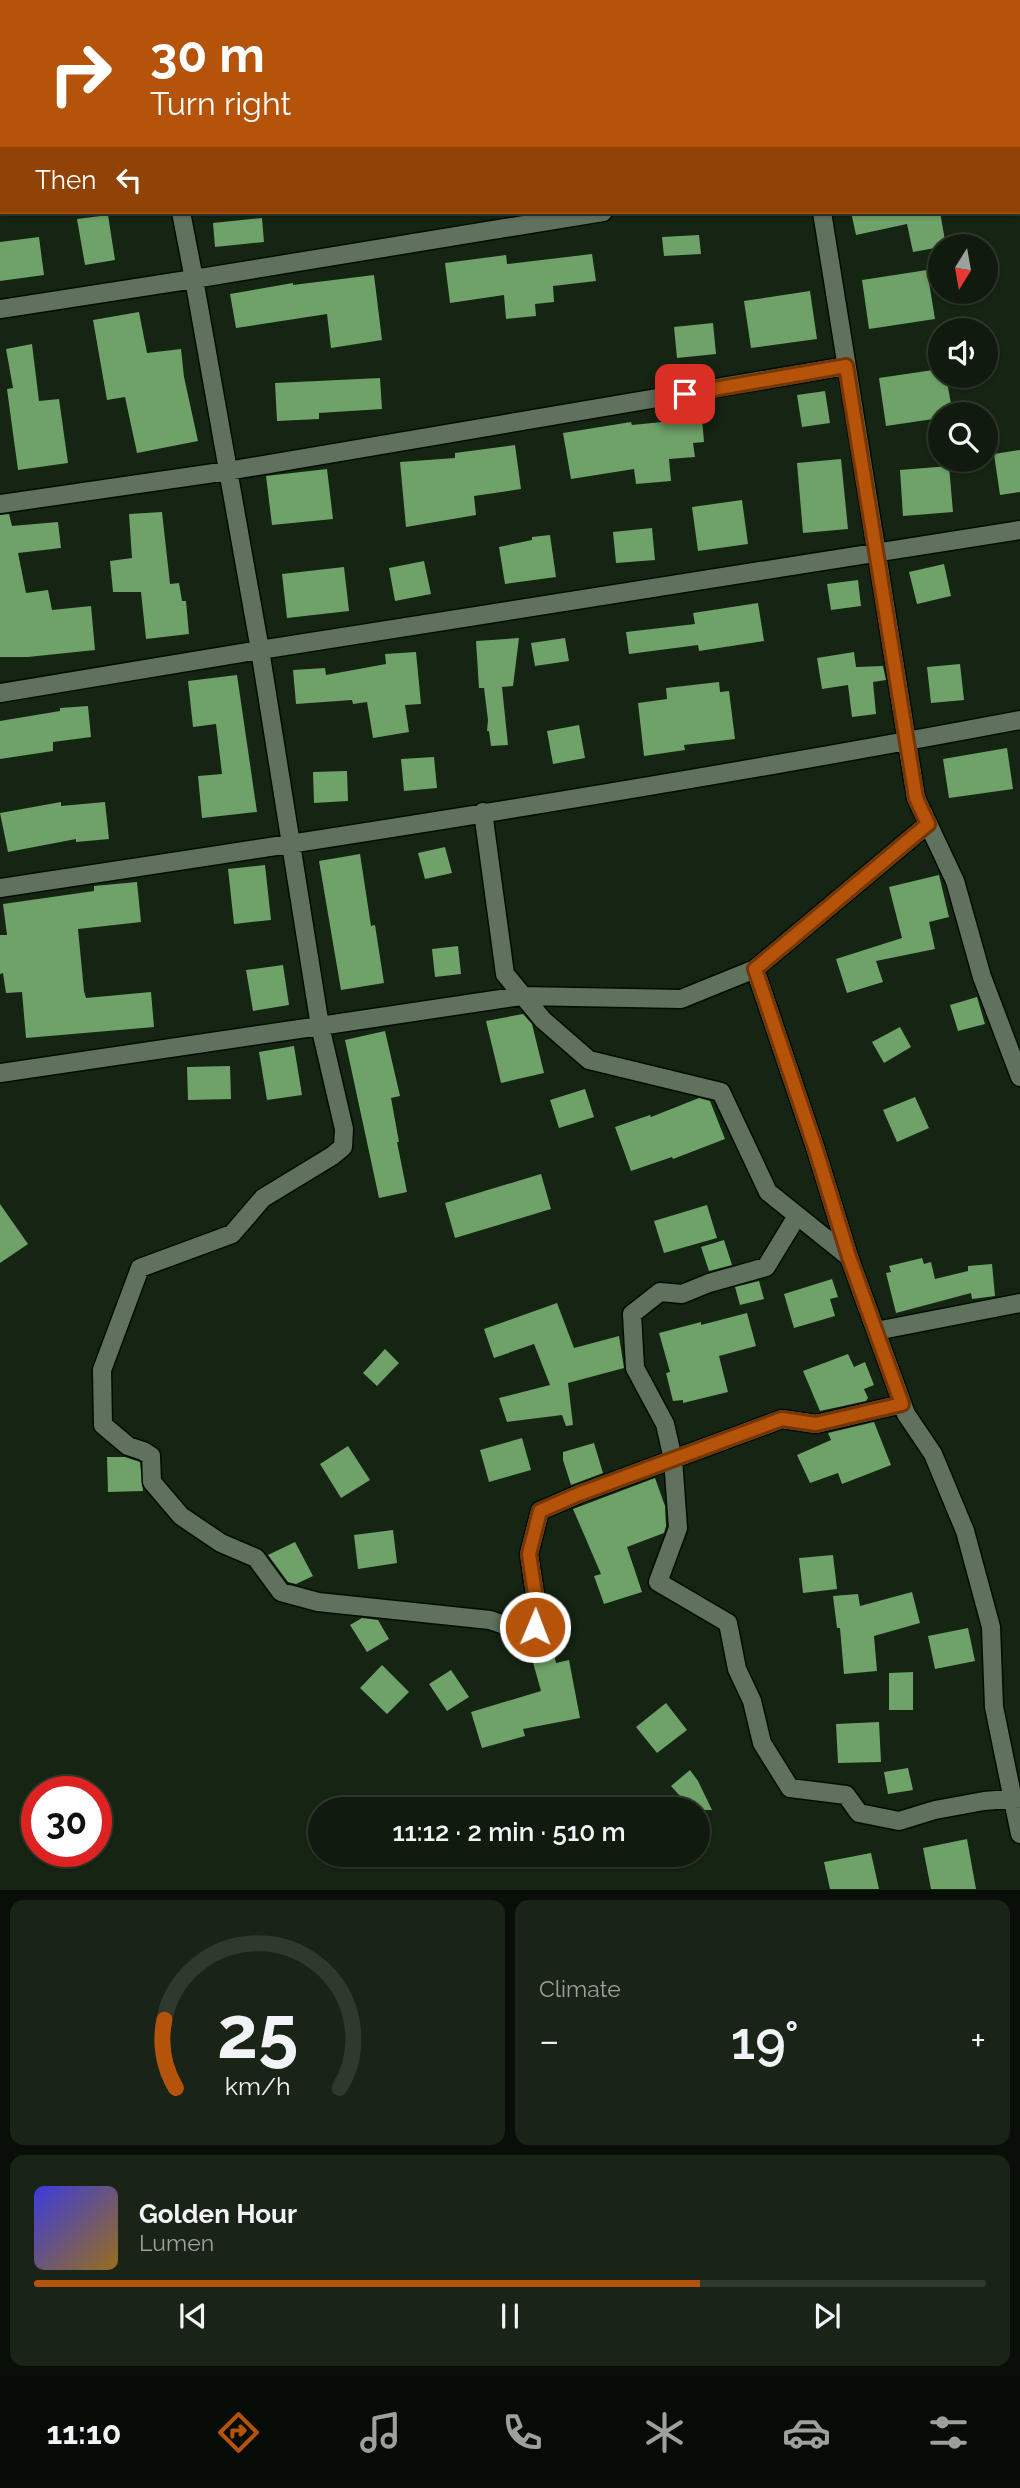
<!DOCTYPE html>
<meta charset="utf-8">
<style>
:root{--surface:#101b0e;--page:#192417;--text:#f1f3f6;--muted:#9ca19e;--line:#30392e;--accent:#b45309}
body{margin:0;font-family:Raleway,sans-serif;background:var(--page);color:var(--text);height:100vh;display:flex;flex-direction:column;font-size:26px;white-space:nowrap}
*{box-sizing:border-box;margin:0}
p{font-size:23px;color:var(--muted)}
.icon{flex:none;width:38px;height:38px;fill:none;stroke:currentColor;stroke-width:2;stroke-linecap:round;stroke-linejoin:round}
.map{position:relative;height:1890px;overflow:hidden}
.details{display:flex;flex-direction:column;gap:10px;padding:10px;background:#090f08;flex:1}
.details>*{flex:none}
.banner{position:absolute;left:0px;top:0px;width:1020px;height:214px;box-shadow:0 2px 5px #0004,0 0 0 2px var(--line);background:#b45309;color:#fff;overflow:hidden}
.needle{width:46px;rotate:191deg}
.fabs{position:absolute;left:928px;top:234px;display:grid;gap:14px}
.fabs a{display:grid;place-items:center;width:70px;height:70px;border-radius:50%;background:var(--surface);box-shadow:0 2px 5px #0004,0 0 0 2px var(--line);font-size:35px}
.speed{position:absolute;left:21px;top:1776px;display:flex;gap:14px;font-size:35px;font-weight:700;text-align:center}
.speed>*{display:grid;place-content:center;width:91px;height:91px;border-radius:50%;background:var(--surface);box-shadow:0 2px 5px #0004,0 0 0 2px var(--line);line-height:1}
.speed .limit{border:10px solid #d22;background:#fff;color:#111}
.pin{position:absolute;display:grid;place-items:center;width:60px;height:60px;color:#fff;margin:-30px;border-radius:14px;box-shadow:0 4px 10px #0006}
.me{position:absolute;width:77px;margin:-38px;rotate:1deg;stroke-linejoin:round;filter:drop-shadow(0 0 5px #0008)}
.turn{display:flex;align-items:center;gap:24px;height:147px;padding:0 35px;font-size:32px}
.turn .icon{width:91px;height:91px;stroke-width:2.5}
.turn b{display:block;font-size:49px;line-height:60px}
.then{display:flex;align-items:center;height:66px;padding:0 35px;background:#0003;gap:14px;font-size:26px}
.big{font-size:52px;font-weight:600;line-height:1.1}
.details .widget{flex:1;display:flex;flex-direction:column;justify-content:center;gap:10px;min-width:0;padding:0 24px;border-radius:14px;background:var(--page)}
.details .dial{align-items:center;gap:0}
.dial svg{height:182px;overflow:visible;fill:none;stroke:var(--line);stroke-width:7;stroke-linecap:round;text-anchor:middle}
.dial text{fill:var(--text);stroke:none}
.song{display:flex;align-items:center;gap:21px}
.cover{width:84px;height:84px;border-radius:10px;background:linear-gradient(135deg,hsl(240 70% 55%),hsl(40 70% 35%))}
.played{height:7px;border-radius:4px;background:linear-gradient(90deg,var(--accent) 70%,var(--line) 70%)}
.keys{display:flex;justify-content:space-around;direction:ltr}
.heat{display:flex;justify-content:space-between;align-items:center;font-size:38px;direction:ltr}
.details .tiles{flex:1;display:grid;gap:10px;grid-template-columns:1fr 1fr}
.widget:last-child{grid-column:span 2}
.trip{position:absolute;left:308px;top:1797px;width:402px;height:70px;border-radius:35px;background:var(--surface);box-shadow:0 2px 5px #0004,0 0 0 2px var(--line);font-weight:600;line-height:70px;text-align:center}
.tab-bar{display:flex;height:112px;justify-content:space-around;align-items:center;background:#060b06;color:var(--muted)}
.tab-bar .icon{width:49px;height:49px}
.tab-bar .current{color:var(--accent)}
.tab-bar b{font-size:32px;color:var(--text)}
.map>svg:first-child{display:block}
.building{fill:#6ea268}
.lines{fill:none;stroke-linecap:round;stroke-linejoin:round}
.minor-casing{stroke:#020d02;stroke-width:21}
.minor{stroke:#60715e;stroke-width:18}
.route-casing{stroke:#753606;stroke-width:18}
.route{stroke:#b45309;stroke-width:12}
</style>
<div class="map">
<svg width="1020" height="1890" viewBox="0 0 1020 1890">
<rect width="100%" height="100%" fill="#152413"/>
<path class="building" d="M851,212H940L946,246L913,252L907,224L856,235Z
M108,215L115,260L85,265L77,219Z
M262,218L264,242L215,247L213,223Z
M699,235L701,254L664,256L662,237Z
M39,237L44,275L0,281V242Z
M592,254L596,281L553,286L554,302L535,304L536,316L506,319L504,295L450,303L445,263L506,255L507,264Z
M927,270L935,319L869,329L862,280Z
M374,275L382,340L331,348L327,314L236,328L230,294L293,283V285Z
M810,291L817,339L751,348L744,301Z
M139,312L147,353L181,349L184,377L198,441L137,453L125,397L107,400L93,320Z
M713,323L716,354L677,358L674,327Z
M32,344L39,401L59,399L68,463L18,470L7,389L13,388L6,349Z
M940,369V376H946L953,415H940V418L886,426L879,378Z
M380,378L382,409L319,413V419L277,421L275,383Z
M825,391L830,423L802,427L797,395Z
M702,418L704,442L693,443L695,457L669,459L671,481L636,484L634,469L571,479L563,433L631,422L632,425Z
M515,445L521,489L474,496L476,515L406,527L400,462L455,458V453Z
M1020,450V492L1000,495L994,454Z
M841,459L848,529L803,533L797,463Z
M949,466L953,512L903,516L900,470Z
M327,469L333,519L272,525L266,476Z
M742,500L748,544L698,551L692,507Z
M162,512L170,584L179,583L182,601H186L189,634L146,639L141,592H113L110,561L132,558L129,514Z
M9,514L12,526L58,522L61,548L18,553L26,593L48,590L52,610L91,606L95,650L28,657H0V515Z
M652,528L655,560L616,563L613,532Z
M550,535L556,577L505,584L499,547L532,540V537Z
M424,561L431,594L395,601L389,568Z
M944,564L951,596L917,604L909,572Z
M344,567L349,611L287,618L282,574Z
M858,580L861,606L831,610L827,584Z
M758,603L764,641L699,651L698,645L629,654L626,632L695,624L693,613Z
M519,638L513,686L502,687L508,745L491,746L489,731H487L488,720L484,688H479L476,641Z
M565,638L569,661L535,666L531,643Z
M416,652L421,704L405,705L409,732L373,738L367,702L353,704L352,700L296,704L293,670L325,668L326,675L386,664L385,654Z
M854,652L856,667L883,666L886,680L873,682L876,714L852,717L848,685L822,689L817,658Z
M960,664L964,700L931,703L927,667Z
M237,675L257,812L202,818L198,776L222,774L216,724L193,727L188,681Z
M719,682L720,692L729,691L735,739L684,745L685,750L644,756L638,703L667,699L666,688Z
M88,706L91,737L53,742V751L0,759V721L60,711V708Z
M579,725L585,758L553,764L547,731Z
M1007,748L1013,789L949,798L943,759Z
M434,757L437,788L404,791L401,759Z
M347,771L348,801L314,803L313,772Z
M61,802V806L105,802L109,839L76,842V839L8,852L0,813Z
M445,847L452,873L425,879L418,853Z
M360,854L371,926L375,925L384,983L341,990L319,861Z
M265,865L271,920L234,924L228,869Z
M939,875L949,917L929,922L935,949L876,961L883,982L847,993L836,959L902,938L889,887Z
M137,882L141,922L78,929L84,991L86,998L151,992L154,1027L26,1038L22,992L6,993L3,973L0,974V935H7L3,904L94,891V886Z
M458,946L461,974L435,977L432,949Z
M283,965L289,1005L253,1011L246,970Z
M977,997L985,1024L958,1031L950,1005Z
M523,1014L532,1024L544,1073L501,1083L486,1021Z
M900,1027L911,1047L884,1063L872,1042Z
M385,1031L400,1096L391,1098L399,1142H397L407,1192L379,1198L345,1040Z
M294,1046L302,1095L267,1100L259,1052Z
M230,1066L231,1099L188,1100L187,1067Z
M585,1089L594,1117L559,1128L550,1100Z
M915,1097L929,1128L897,1142L883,1110Z
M699,1098L710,1101L725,1139L673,1159L672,1157L631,1171L615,1127L650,1115L651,1117Z
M541,1174L551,1209L455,1238L445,1203Z
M0,1204L28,1244L0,1263Z
M707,1205L717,1238L664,1253L654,1221Z
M724,1240L732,1265L709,1271L701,1247Z
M922,1258L924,1264L931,1262L935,1279L968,1271V1266L992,1264L995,1296L972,1299L971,1293L896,1313L886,1273L891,1272L889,1266Z
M832,1279L838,1297L830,1299L835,1316L794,1328L784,1294Z
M759,1281L764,1299L740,1305L735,1287Z
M557,1303L574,1348L619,1336L624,1368L568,1383L573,1425L566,1426L562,1415L507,1422L499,1398L550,1385L534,1344L494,1358L484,1329Z
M747,1313L756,1346L719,1356L728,1392L683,1403V1400L673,1401L666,1373L670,1372L659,1333L701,1322V1325Z
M385,1349L399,1363L377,1386L363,1373Z
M848,1354L854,1367L865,1362L874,1385L864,1389L868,1398L866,1401L820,1411L803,1371Z
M874,1422L891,1465L842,1484L838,1473L810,1483L797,1455L831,1440L828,1433Z
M522,1438L531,1470L489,1482L480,1450Z
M594,1443L603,1473L571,1485L563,1460V1452Z
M348,1446L370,1480L341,1498L320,1464Z
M107,1457H125L140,1462L143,1491L108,1492Z
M655,1478L665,1506L666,1526L664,1533L627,1547L642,1592L604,1604L594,1576L601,1574L573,1509Z
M393,1530L397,1563L358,1569L354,1535Z
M295,1542L313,1576L296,1584L288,1582L268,1555Z
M833,1555L837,1589L803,1593L799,1558Z
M912,1592L920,1623L874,1636L877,1671L844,1674L840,1628H837L833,1596L858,1594L860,1606Z
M362,1618L378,1620L389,1639L367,1652L350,1625Z
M968,1628L975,1661L935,1669L928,1636Z
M551,1643L556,1663L569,1660L580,1718L523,1729L525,1736L482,1748L471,1712L541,1691L529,1648Z
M382,1665L409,1692L387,1714L360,1688Z
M451,1670L469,1697L447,1711L429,1684Z
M913,1672V1710H889V1673Z
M666,1703L687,1730L657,1753L636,1727Z
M879,1722L881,1762L838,1763L836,1724Z
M908,1768L913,1790L888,1794L884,1772Z
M690,1770L698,1781L712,1810H687L680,1796L671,1786Z
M967,1839L976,1889H931L923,1848Z
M871,1853L879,1889H830L824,1862Z"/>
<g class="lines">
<g class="minor-casing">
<path id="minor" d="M141,0L142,2
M782,0L783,2
M0,121H2
M1018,135H1020
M822,212L916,798L955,881L982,977L1020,1077
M0,309L194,279L181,212
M0,504L228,471L846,366
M0,693L260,650L194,279L603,212
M483,812L505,974L543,1020L589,1060L721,1092L768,1192L849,1257L906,1414L933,1454L965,1531L991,1627L994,1707L1020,1834
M0,888C341,837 682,784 1020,720
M755,969L815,1147L849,1257
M0,1073L320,1026L260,650L1020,530
M797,1216L766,1267L709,1283L682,1294L660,1292L632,1314L635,1368L665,1424L673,1459L678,1528L658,1582L728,1623L737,1669L752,1701L762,1743L790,1788L846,1795L859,1813L899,1821L935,1810L984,1801L1020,1798
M876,1331L1020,1303
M902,1404L816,1424L782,1419L579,1494L540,1511L529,1554L538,1614L535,1627L522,1631L490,1620L318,1602L281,1592L256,1558L221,1543L181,1516L152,1482L151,1456L143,1451L128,1446L103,1425L102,1370L140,1268L232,1234L263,1198L332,1156L343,1147L344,1129L320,1026L521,996L681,999L755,969L928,824"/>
</g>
<use href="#minor" class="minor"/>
</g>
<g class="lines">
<g class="route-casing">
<path id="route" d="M535,1627L538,1614L529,1554L540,1511L579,1494L782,1419L816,1424L902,1404L849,1257L815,1147L755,969L928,824L916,798L846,366L685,394"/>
</g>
<use href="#route" class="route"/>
</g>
</svg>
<div class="fabs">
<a><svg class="needle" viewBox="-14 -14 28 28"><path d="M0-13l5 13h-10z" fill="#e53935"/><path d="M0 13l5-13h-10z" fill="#9ca19e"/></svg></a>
<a><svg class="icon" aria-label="sound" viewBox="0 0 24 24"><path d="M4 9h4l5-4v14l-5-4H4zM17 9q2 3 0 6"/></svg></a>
<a><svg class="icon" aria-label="search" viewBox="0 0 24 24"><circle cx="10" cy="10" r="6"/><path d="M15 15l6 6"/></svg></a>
</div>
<div class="speed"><div class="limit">30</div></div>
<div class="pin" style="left:685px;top:394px;background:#d93025"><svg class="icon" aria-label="arrive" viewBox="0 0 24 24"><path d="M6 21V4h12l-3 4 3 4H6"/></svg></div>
<svg class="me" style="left:535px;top:1627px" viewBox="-20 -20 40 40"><circle r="17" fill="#b45309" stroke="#fff" stroke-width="3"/><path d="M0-11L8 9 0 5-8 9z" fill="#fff"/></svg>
<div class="trip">11:12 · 2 min · 510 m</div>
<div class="banner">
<div class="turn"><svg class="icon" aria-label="right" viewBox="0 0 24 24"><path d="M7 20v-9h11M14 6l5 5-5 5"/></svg><div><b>30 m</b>Turn right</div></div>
<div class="then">Then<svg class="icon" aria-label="left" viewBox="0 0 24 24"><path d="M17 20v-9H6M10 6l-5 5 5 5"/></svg></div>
</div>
</div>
<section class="details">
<div class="tiles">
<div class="widget dial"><svg viewBox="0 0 100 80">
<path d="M14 69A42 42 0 1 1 86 69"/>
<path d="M14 69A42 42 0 0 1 9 39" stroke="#b45309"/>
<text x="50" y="56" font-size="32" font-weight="700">25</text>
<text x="50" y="72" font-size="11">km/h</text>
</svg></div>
<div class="widget"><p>Climate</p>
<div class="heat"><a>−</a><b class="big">19°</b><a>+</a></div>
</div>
<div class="widget">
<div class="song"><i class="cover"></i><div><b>Golden Hour</b><p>Lumen</p></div></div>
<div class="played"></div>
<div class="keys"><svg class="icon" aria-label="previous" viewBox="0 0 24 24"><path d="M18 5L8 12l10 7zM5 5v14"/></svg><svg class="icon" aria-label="pause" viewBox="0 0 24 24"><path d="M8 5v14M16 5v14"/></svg><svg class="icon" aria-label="next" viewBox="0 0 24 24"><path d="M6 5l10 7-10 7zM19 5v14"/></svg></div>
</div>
</div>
</section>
<nav class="tab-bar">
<b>11:10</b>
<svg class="icon current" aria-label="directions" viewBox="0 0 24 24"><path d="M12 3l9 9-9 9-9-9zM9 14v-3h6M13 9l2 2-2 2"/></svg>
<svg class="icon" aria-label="music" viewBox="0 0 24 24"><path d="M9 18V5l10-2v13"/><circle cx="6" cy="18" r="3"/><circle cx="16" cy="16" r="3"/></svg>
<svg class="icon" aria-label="phone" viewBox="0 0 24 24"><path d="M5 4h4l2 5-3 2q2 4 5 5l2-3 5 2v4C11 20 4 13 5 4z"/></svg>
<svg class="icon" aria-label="climate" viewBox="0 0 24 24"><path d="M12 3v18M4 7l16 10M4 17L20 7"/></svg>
<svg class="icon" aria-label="car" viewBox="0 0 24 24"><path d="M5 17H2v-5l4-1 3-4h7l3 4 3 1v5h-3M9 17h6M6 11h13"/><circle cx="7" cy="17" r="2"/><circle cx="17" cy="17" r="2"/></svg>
<svg class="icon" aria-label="filters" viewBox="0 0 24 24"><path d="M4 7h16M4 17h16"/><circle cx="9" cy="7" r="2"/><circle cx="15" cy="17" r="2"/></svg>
</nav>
